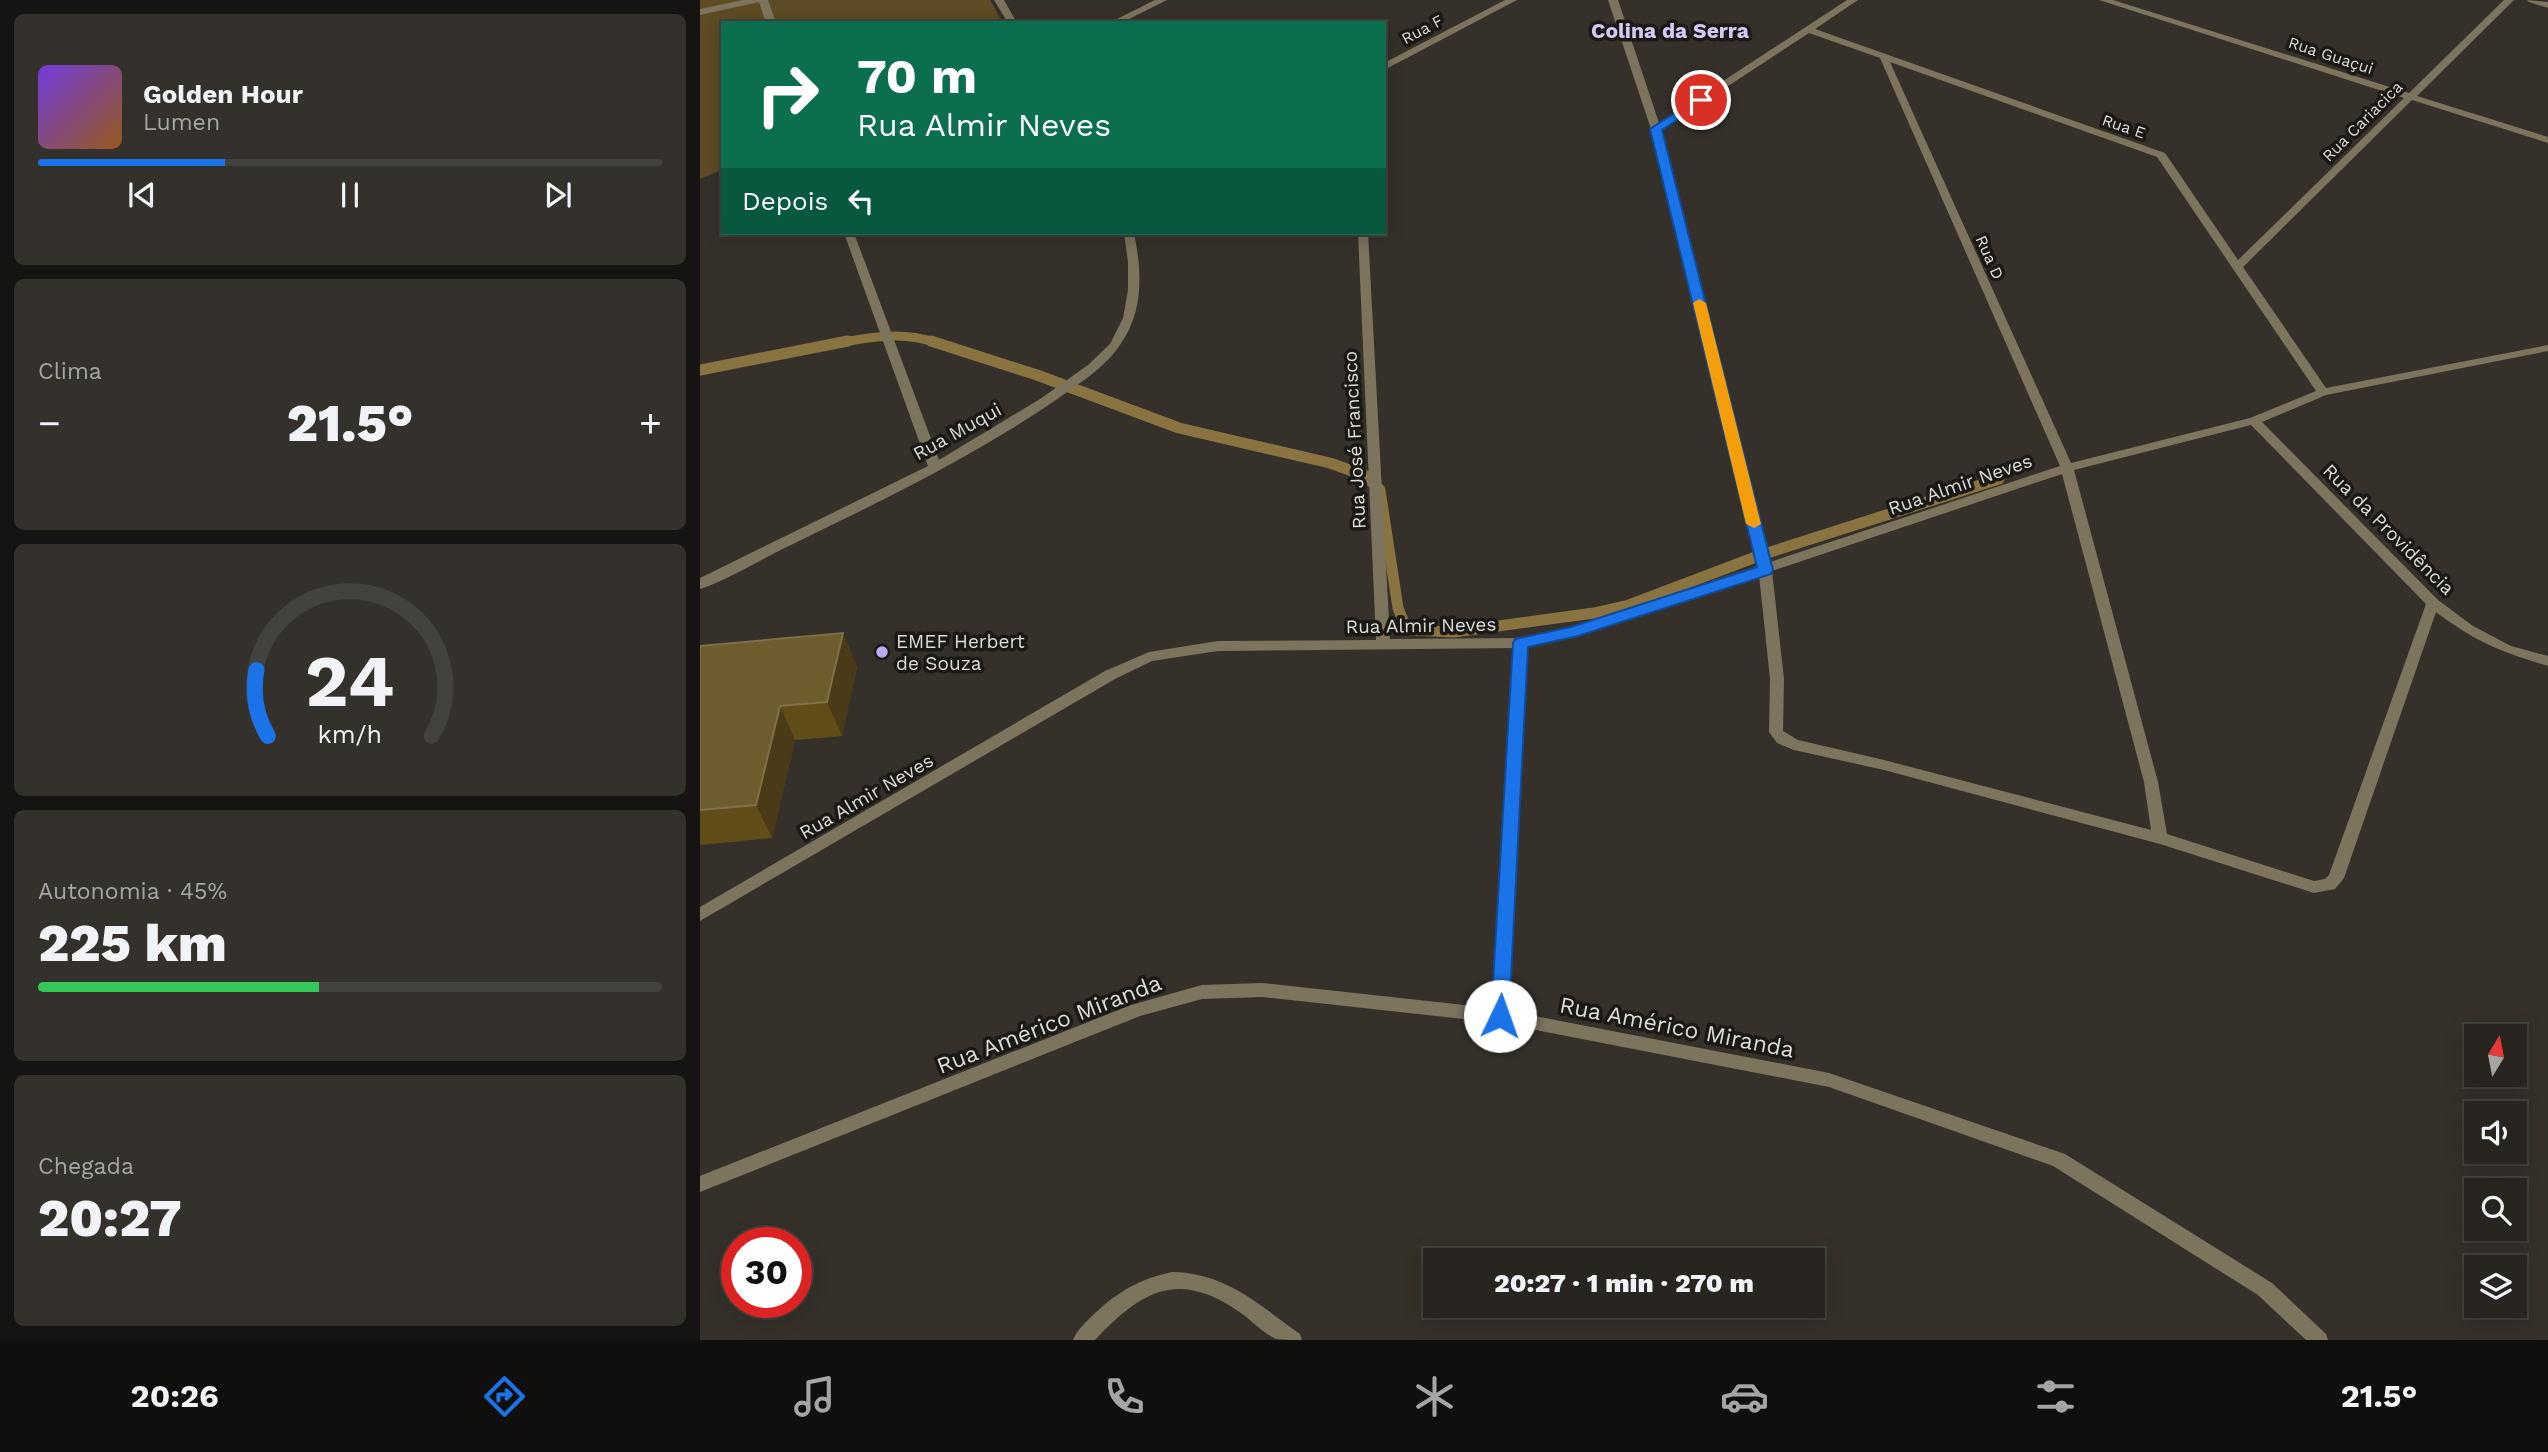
<!DOCTYPE html>
<html lang="pt">
<meta charset="utf-8">
<style>
:root{--surface:#282520;--page:#34312d;--text:#f1f3f6;--muted:#a5a5a5;--line:#44423e;--accent:#1a73e8}
body{margin:0;font-family:"Work Sans",sans-serif;background:var(--page);color:var(--text);height:100vh;display:flex;flex-direction:column;font-size:26px;white-space:nowrap}
*{box-sizing:border-box;margin:0}
p{font-size:23px;color:var(--muted)}
.icon{flex:none;width:38px;height:38px;fill:none;stroke:currentColor;stroke-width:2;stroke-linecap:round;stroke-linejoin:round}
.map{position:relative;flex:1;overflow:hidden}
.side{display:flex;flex-direction:column;gap:14px;padding:14px;background:#161412;width:700px}
.side>*{flex:none}
.guide{position:absolute;left:21px;top:21px;width:665px;height:214px;border-radius:0px;box-shadow:0 4px 18px #0003,0 0 0 2px var(--line);background:#0b6e4f;color:#fff;overflow:hidden}
.needle{width:46px;rotate:10deg}
.tools{position:absolute;left:1764px;top:1024px;display:grid;gap:14px}
.tools a{display:grid;place-items:center;width:63px;height:63px;border-radius:0px;background:var(--surface);box-shadow:0 4px 18px #0003,0 0 0 2px var(--line);font-size:35px}
.speed{position:absolute;left:21px;top:1227px;display:flex;gap:14px;font-size:35px;font-weight:700;text-align:center}
.speed>*{display:grid;place-content:center;width:91px;height:91px;border-radius:50%;background:var(--surface);box-shadow:0 4px 18px #0003,0 0 0 2px var(--line);line-height:1}
.speed .limit{border:10px solid #d22;background:#fff;color:#111}
.pin{position:absolute;display:grid;place-items:center;width:60px;height:60px;color:#fff;margin:-30px;border:4px solid #fff;border-radius:50%;box-shadow:0 2px 7px #0007}
.me{position:absolute;width:77px;margin:-38px;rotate:3deg;stroke-linejoin:round;filter:drop-shadow(0 0 5px #0008)}
.turn{display:flex;align-items:center;gap:24px;height:147px;padding:0 21px;font-size:32px}
.turn .icon{width:91px;height:91px;stroke-width:2.5}
.turn b{display:block;font-size:49px;line-height:60px}
.then{display:flex;align-items:center;height:66px;padding:0 21px;background:#0003;gap:14px;font-size:26px}
.big{font-size:52px;font-weight:800;line-height:1.1}
.side .card{flex:1;display:flex;flex-direction:column;justify-content:center;gap:10px;min-width:0;padding:0 24px;border-radius:10px;background:var(--page)}
.side .dial{align-items:center;gap:0}
.dial svg{height:182px;overflow:visible;fill:none;stroke:var(--line);stroke-width:7;stroke-linecap:round;text-anchor:middle}
.dial text{fill:var(--text);stroke:none}
.song{display:flex;align-items:center;gap:21px}
.cover{width:84px;height:84px;border-radius:10px;background:linear-gradient(135deg,hsl(260 70% 55%),hsl(30 70% 35%))}
.played{height:7px;border-radius:4px;background:linear-gradient(90deg,var(--accent) 30%,var(--line) 30%)}
.keys{display:flex;justify-content:space-around;direction:ltr}
.heat{display:flex;justify-content:space-between;align-items:center;font-size:38px;direction:ltr}
.charge{height:10px;border-radius:5px;background:linear-gradient(90deg,#34c759 45%,var(--line) 0)}
.trip{position:absolute;left:723px;top:1248px;width:402px;height:70px;border-radius:0px;background:var(--surface);box-shadow:0 4px 18px #0003,0 0 0 2px var(--line);font-weight:800;line-height:70px;text-align:center}
.dock{display:flex;height:112px;justify-content:space-around;align-items:center;background:#100f0d;color:var(--muted)}
.dock .icon{width:49px;height:49px}
.dock .selected{color:var(--accent)}
.dock b{font-size:32px;color:var(--text)}
main{display:flex;flex:1;min-height:0}
.map>svg:first-child{display:block}
.green{fill:#5d4c24}
.lines{fill:none;stroke-linecap:round;stroke-linejoin:round}
.stream-far1{stroke:#897340;stroke-width:9}
.stream{stroke:#897340;stroke-width:11}
.minor{fill:#7d745e;fill-rule:evenodd}
.wall{fill:#604d18}
.shaded-wall{fill:#493b17}
.building{fill:#6d5c2d;stroke:#7f7048;stroke-width:2}
.route{fill:#1a73e8;stroke:#114b97;stroke-width:2}
.slow{fill:#f59e0b}
.poi-dot{fill:#bea9f5;stroke:#1b1916;stroke-width:2.5}
.labels{text-anchor:middle;stroke-width:7;stroke-linejoin:round;paint-order:stroke}
.far-street-label{font-size:16px;fill:#dedcd7;stroke:#1b1916}
.street-label{font-size:19px;fill:#dedcd7;stroke:#1b1916}
.poi-label{font-size:19px;fill:#dedcd7;stroke:#1b1916;text-anchor:start}
.far-district-label{font-size:21px;font-weight:bold;fill:#d4c9f4;stroke:#1b1916}
.near-street-label{font-size:23px;fill:#dedcd7;stroke:#1b1916}
</style>
<main>
<section class="side">
<div class="card">
<div class="song"><i class="cover"></i><div><b>Golden Hour</b><p>Lumen</p></div></div>
<div class="played"></div>
<div class="keys"><svg class="icon" aria-label="previous" viewBox="0 0 24 24"><path d="M18 5L8 12l10 7zM5 5v14"/></svg><svg class="icon" aria-label="pause" viewBox="0 0 24 24"><path d="M8 5v14M16 5v14"/></svg><svg class="icon" aria-label="next" viewBox="0 0 24 24"><path d="M6 5l10 7-10 7zM19 5v14"/></svg></div>
</div>
<div class="card"><p>Clima</p>
<div class="heat"><a>−</a><b class="big">21.5°</b><a>+</a></div>
</div>
<div class="card dial"><svg viewBox="0 0 100 80">
<path d="M14 69A42 42 0 1 1 86 69"/>
<path d="M14 69A42 42 0 0 1 9 40" stroke="#1a73e8"/>
<text x="50" y="56" font-size="32" font-weight="700">24</text>
<text x="50" y="72" font-size="11">km/h</text>
</svg></div>
<div class="card"><p>Autonomia · 45%</p><b class="big">225 km</b><div class="charge"></div></div>
<div class="card"><p>Chegada</p><b class="big">20:27</b></div>
</section>
<div class="map">
<svg width="1848" height="1340" viewBox="0 0 1848 1340">
<rect width="100%" height="100%" fill="#35312a"/>
<path class="green" d="M0,0H290L303,23H23V169L0,179Z"/>
<g class="lines">
<path class="stream-far1" d="M139,343C170,337 205,331 236,343"/>
<path class="stream" d="M231,341L337,375L479,428L630,463L666,476L680,490L698,608L705,626L710,630L754,632L894,613L929,605L1061,555L1299,479
M0,370L148,341"/>
<path class="minor" d="M43,0H68L76,23H66L59,2L0,15V9Z
M294,0H304L317,23H308Z
M455,0H467L421,23H409Z
M805,0H817L684,70V63Z
M908,0H918L959,123L1147,0H1158L1115,29L1465,153L1538,260L1704,98L1399,0H1413L1709,93L1804,0H1814L1717,96L1848,137V143L1712,100L1543,267L1626,388L1848,345V351L1626,395L1562,422L1738,600L1773,626L1811,646L1848,656V666C1801,652 1776,642 1736,612L1644,878L1635,889L1614,893L1460,844L1184,770L1094,750L1077,743L1069,732L1070,679L1059,575L877,635L828,646L809,1011L1129,1073L1365,1154L1572,1283L1626,1334L1628,1340H1606L1558,1295L1353,1166L1129,1087L800,1023L562,997L502,999L440,1016L0,1192V1176L431,1005L502,985L562,983L792,1008L814,648L518,651L452,661L415,679L0,921V907L405,671L449,652L518,641L676,640L658,233H668L690,639L821,638L870,628L1057,566L951,129ZM1109,33L1180,58L1360,466L1070,562L961,130ZM1190,62L1457,157L1616,391L1550,418L1371,463ZM1551,425L1726,604L1629,875L1625,879L1614,881L1467,834L1458,782L1374,470ZM1362,474L1444,782L1451,830L1184,760L1098,740L1083,731L1084,679L1072,571Z
M1827,0L1848,2V8L1829,2Z
M144,233H154L239,460L340,399L388,365L410,344L423,318L428,290V262L424,233H434C442,272 444,311 420,345C405,368 378,384 356,400C273,457 181,501 91,545C63,558 28,580 0,589V578L228,466Z
M472,1272C526,1273 558,1304 600,1334L602,1340C595,1340 583,1340 576,1339C563,1333 552,1321 541,1313C479,1269 442,1290 395,1340H373C377,1330 386,1322 394,1314C417,1292 441,1278 472,1272Z"/>
</g>
<path class="wall" d="M143,633L157,667L142,736L95,740L72,838L0,845V646Z"/>
<path class="shaded-wall" d="M143,633L157,667L142,736L127,702Z
M80,706L95,740L72,838L56,805Z"/>
<path class="building" d="M143,633L127,702L80,706L56,805L0,810V646Z"/>
<path class="route" d="M1001,96L1007,100L1005,102L962,130L1073,570L1071,574L878,636L828,647L809,1016L807,1021L800,1023L793,1021L791,1016L813,643L815,639L871,627L1057,567L950,129Z"/>
<path class="slow" d="M999,299L1006,303L1061,524L1054,528L1046,524L993,303Z"/>
<circle class="poi-dot" cx="182" cy="652" r="7"/>
<g class="labels">
<g class="far-street-label">
<text transform="translate(722 29) rotate(-28)" y="6">Rua F</text>
<text transform="translate(1631 55) rotate(18)" y="6">Rua Guaçui</text>
<text transform="translate(1662 121) rotate(-45)" y="6">Rua Cariacica</text>
<text transform="translate(1424 126) rotate(19)" y="6">Rua E</text>
<text transform="translate(1290 257) rotate(66)" y="6">Rua D</text>
</g>
<g class="street-label">
<text transform="translate(257 431) rotate(-29)" y="7">Rua Muqui</text>
<text transform="translate(654 440) rotate(-93)" y="7">Rua José Francisco</text>
<text transform="translate(1260 484) rotate(-19)" y="7">Rua Almir Neves</text>
<text transform="translate(1689 529) rotate(45)" y="7">Rua da Providência</text>
<text transform="translate(721 625) rotate(-1)" y="7">Rua Almir Neves</text>
<text transform="translate(166 796) rotate(-30)" y="7">Rua Almir Neves</text>
</g>
<g class="poi-label">
<text x="196" y="648">EMEF Herbert<tspan x="196" dy="22">de Souza</tspan></text>
</g>
<g class="far-district-label">
<text x="970" y="38">Colina da Serra</text>
</g>
<g class="near-street-label">
<text transform="translate(349 1024) rotate(-21)" y="8">Rua Américo Miranda</text>
<text transform="translate(977 1027) rotate(11)" y="8">Rua Américo Miranda</text>
</g>
</g>
</svg>
<div class="tools">
<a><svg class="needle" viewBox="-14 -14 28 28"><path d="M0-13l5 13h-10z" fill="#e53935"/><path d="M0 13l5-13h-10z" fill="#a5a5a5"/></svg></a>
<a><svg class="icon" aria-label="sound" viewBox="0 0 24 24"><path d="M4 9h4l5-4v14l-5-4H4zM17 9q2 3 0 6"/></svg></a>
<a><svg class="icon" aria-label="search" viewBox="0 0 24 24"><circle cx="10" cy="10" r="6"/><path d="M15 15l6 6"/></svg></a>
<a><svg class="icon" aria-label="layers" viewBox="0 0 24 24"><path d="M12 4l9 5-9 5-9-5zM3 14l9 5 9-5"/></svg></a>
</div>
<div class="speed"><div class="limit">30</div></div>
<div class="pin" style="left:1001px;top:100px;background:#d93025"><svg class="icon" aria-label="arrive" viewBox="0 0 24 24"><path d="M6 21V4h12l-3 4 3 4H6"/></svg></div>
<svg class="me" style="left:800px;top:1016px" viewBox="-20 -20 40 40"><circle r="19" fill="#fff"/><path d="M0-13L10 11 0 6-10 11z" fill="#1a73e8"/></svg>
<div class="trip">20:27 · 1 min · 270 m</div>
<div class="guide">
<div class="turn"><svg class="icon" aria-label="right" viewBox="0 0 24 24"><path d="M7 20v-9h11M14 6l5 5-5 5"/></svg><div><b>70 m</b>Rua Almir Neves</div></div>
<div class="then">Depois<svg class="icon" aria-label="left" viewBox="0 0 24 24"><path d="M17 20v-9H6M10 6l-5 5 5 5"/></svg></div>
</div>
</div>
</main>
<nav class="dock">
<b>20:26</b>
<svg class="icon selected" aria-label="directions" viewBox="0 0 24 24"><path d="M12 3l9 9-9 9-9-9zM9 14v-3h6M13 9l2 2-2 2"/></svg>
<svg class="icon" aria-label="music" viewBox="0 0 24 24"><path d="M9 18V5l10-2v13"/><circle cx="6" cy="18" r="3"/><circle cx="16" cy="16" r="3"/></svg>
<svg class="icon" aria-label="phone" viewBox="0 0 24 24"><path d="M5 4h4l2 5-3 2q2 4 5 5l2-3 5 2v4C11 20 4 13 5 4z"/></svg>
<svg class="icon" aria-label="climate" viewBox="0 0 24 24"><path d="M12 3v18M4 7l16 10M4 17L20 7"/></svg>
<svg class="icon" aria-label="car" viewBox="0 0 24 24"><path d="M5 17H2v-5l4-1 3-4h7l3 4 3 1v5h-3M9 17h6M6 11h13"/><circle cx="7" cy="17" r="2"/><circle cx="17" cy="17" r="2"/></svg>
<svg class="icon" aria-label="filters" viewBox="0 0 24 24"><path d="M4 7h16M4 17h16"/><circle cx="9" cy="7" r="2"/><circle cx="15" cy="17" r="2"/></svg>
<b>21.5°</b>
</nav>
